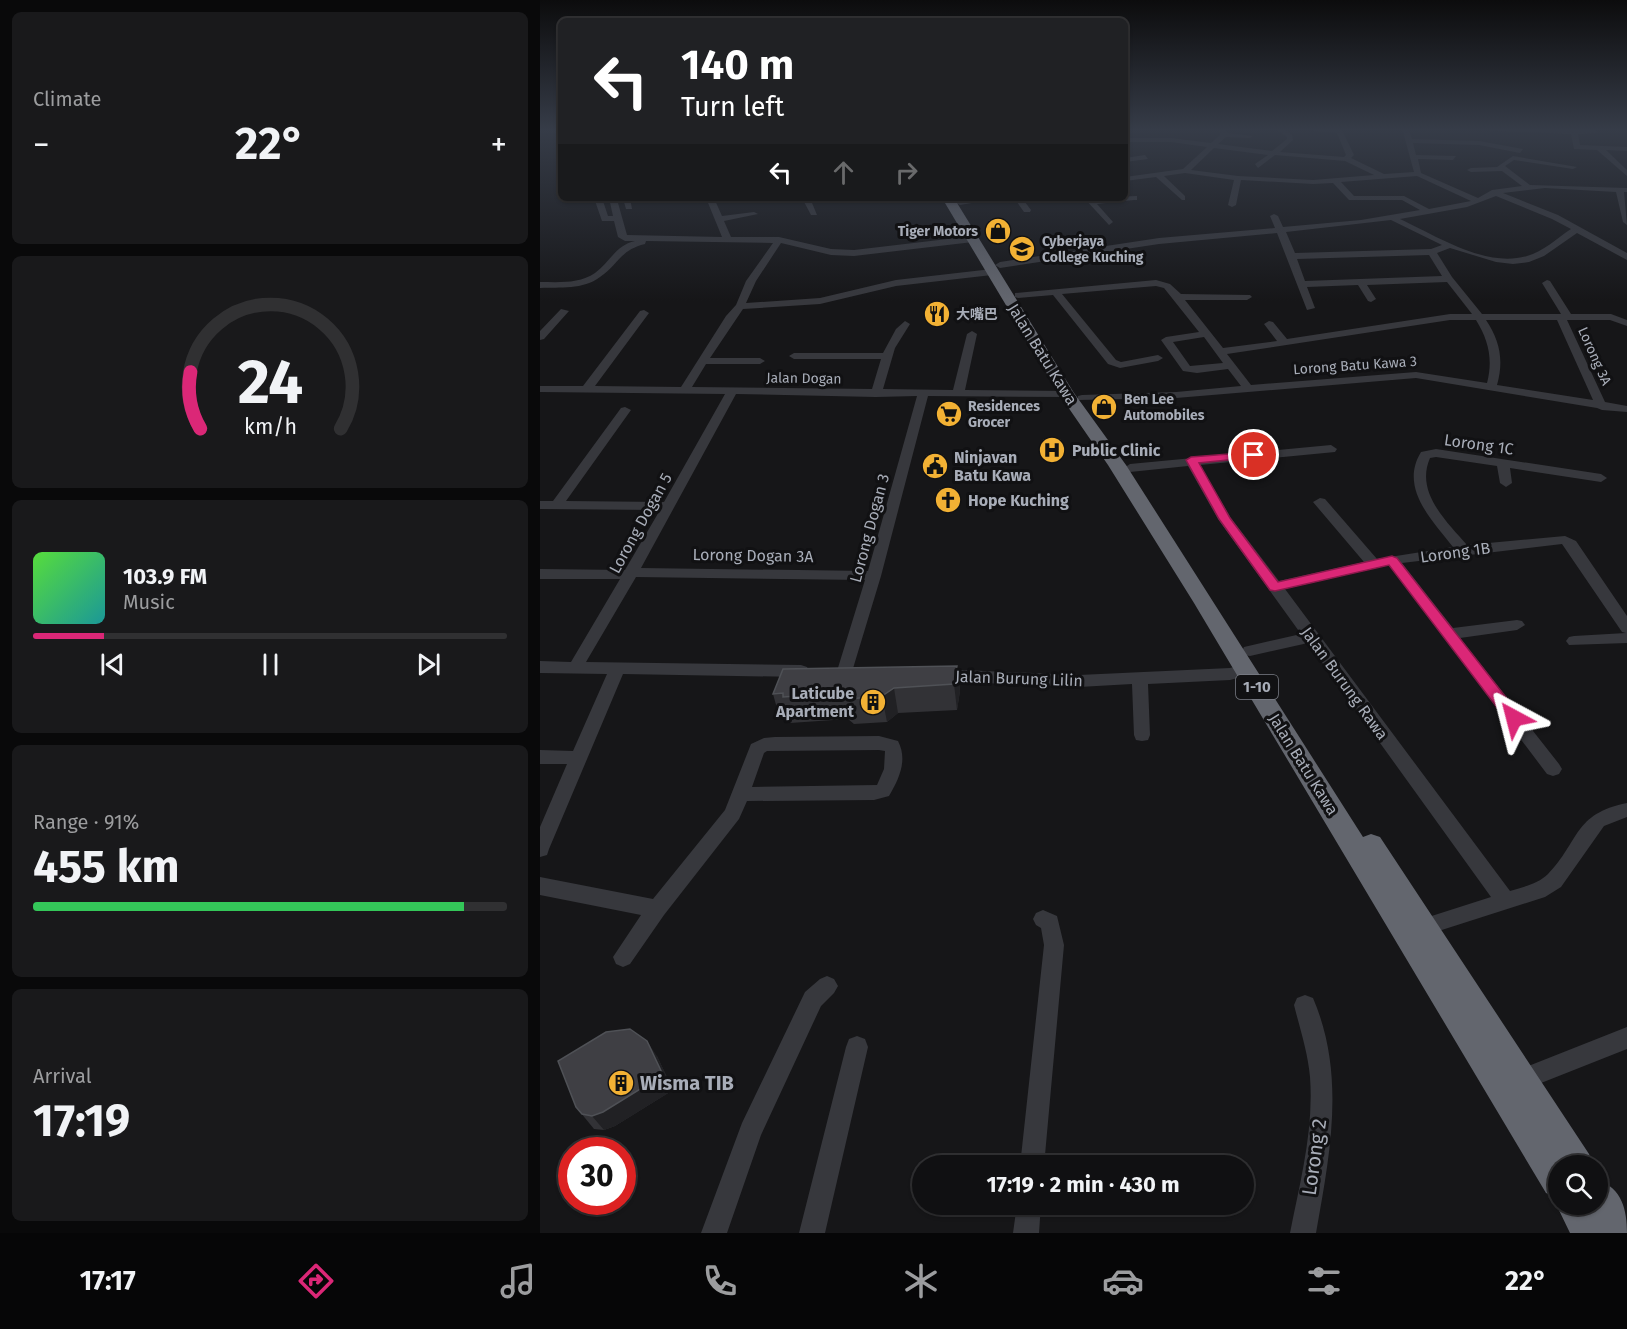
<!DOCTYPE html>
<meta charset="utf-8">
<style>
:root{--surface:#101012;--page:#19191b;--text:#f1f3f6;--muted:#9c9d9f;--line:#303032;--accent:#db2777}
body{margin:0;font-family:"Fira Sans","Noto Sans SC",sans-serif;background:var(--page);color:var(--text);height:100vh;display:flex;flex-direction:column;font-size:22px;white-space:nowrap}
*{box-sizing:border-box;margin:0}
p{font-size:20px;color:var(--muted)}
.icon{flex:none;width:33px;height:33px;fill:none;stroke:currentColor;stroke-width:2;stroke-linecap:round;stroke-linejoin:round}
.map{position:relative;flex:1;overflow:hidden}
.details{display:flex;flex-direction:column;gap:12px;padding:12px;background:#09090a;width:540px}
.details>*{flex:none}
.banner{position:absolute;left:18px;top:18px;width:570px;height:183px;border-radius:9px;box-shadow:0 2px 4px #0004,0 0 0 2px var(--line);background:#202124;color:#fff;overflow:hidden}
.buttons{position:absolute;left:1008px;top:1155px;display:grid;gap:12px}
.buttons a{display:grid;place-items:center;width:60px;height:60px;border-radius:50%;background:var(--surface);box-shadow:0 2px 4px #0004,0 0 0 2px var(--line);font-size:30px}
.speed{position:absolute;left:18px;top:1137px;display:flex;gap:12px;font-size:30px;font-weight:700;text-align:center}
.speed>*{display:grid;place-content:center;width:78px;height:78px;border-radius:50%;background:var(--surface);box-shadow:0 2px 4px #0004,0 0 0 2px var(--line);line-height:1}
.speed .limit{border:9px solid #d22;background:#fff;color:#111}
.pin{position:absolute;display:grid;place-items:center;width:51px;height:51px;color:#fff;margin:-26px;border:3px solid #fff;border-radius:50%;box-shadow:0 2px 6px #0007}
.me{position:absolute;width:66px;margin:-33px;rotate:322deg;stroke-linejoin:round;filter:drop-shadow(0 0 4px #0008)}
.turn{display:flex;align-items:center;gap:21px;height:126px;padding:0 24px;font-size:27px}
.turn .icon{width:78px;height:78px;stroke-width:2.5}
.turn b{display:block;font-size:42px;line-height:51px}
.lanes{display:flex;align-items:center;height:57px;padding:0 24px;background:#0003;justify-content:center;gap:30px;direction:ltr}
.lanes .off{opacity:.35}
.big{font-size:45px;font-weight:700;line-height:1.1}
.details .tile{flex:1;display:flex;flex-direction:column;justify-content:center;gap:9px;min-width:0;padding:0 21px;border-radius:9px;background:var(--page)}
.details .dial{align-items:center;gap:0}
.dial svg{height:156px;overflow:visible;fill:none;stroke:var(--line);stroke-width:7;stroke-linecap:round;text-anchor:middle}
.dial text{fill:var(--text);stroke:none}
.song{display:flex;align-items:center;gap:18px}
.cover{width:72px;height:72px;border-radius:9px;background:linear-gradient(135deg,hsl(110 70% 55%),hsl(180 70% 35%))}
.played{height:6px;border-radius:3px;background:linear-gradient(90deg,var(--accent) 15%,var(--line) 15%)}
.keys{display:flex;justify-content:space-around;direction:ltr}
.heat{display:flex;justify-content:space-between;align-items:center;font-size:33px;direction:ltr}
.charge{height:9px;border-radius:4px;background:linear-gradient(90deg,#34c759 91%,var(--line) 0)}
.trip{position:absolute;left:372px;top:1155px;width:342px;height:60px;border-radius:30px;background:var(--surface);box-shadow:0 2px 4px #0004,0 0 0 2px var(--line);font-weight:700;line-height:60px;text-align:center}
.tabs{display:flex;height:96px;justify-content:space-around;align-items:center;background:#060607;color:var(--muted)}
.tabs .icon{width:42px;height:42px}
.tabs .on{color:var(--accent)}
.tabs b{font-size:27px;color:var(--text)}
main{display:flex;flex:1;min-height:0}
.map>svg:first-child{display:block}
.lines{fill:none;stroke-linecap:round;stroke-linejoin:round}
.minor{fill:#37383d;fill-rule:evenodd}
.highway{fill:#63666e;fill-rule:evenodd}
.wall{fill:#323236}
.shaded-wall{fill:#212124}
.building{fill:#3f3f44;stroke:#4f5156;stroke-width:1.5}
.route{fill:#db2777;stroke:#8e194d;stroke-width:1.5}
.labels{text-anchor:middle;stroke-width:6;stroke-linejoin:round;paint-order:stroke}
.far-poi-label{font-size:14px;font-weight:bold;fill:#a8adb8;stroke:#111113;text-anchor:start}
.far-street-label{font-size:14px;fill:#a8adb8;stroke:#111113}
.shield{fill:#111113;stroke:#7b7e86;stroke-width:1.5}
.shield-label{font-size:15px;font-weight:bold;fill:#a8adb8}
.street-label{font-size:16px;fill:#a8adb8;stroke:#111113}
.poi-label{font-size:16px;font-weight:bold;fill:#a8adb8;stroke:#111113;text-anchor:start}
.near-poi-label{font-size:20px;font-weight:bold;fill:#a8adb8;stroke:#111113;text-anchor:start}
.near-street-label{font-size:20px;fill:#a8adb8;stroke:#111113}
</style>
<main>
<section class="details">
<div class="tile"><p>Climate</p>
<div class="heat"><a>−</a><b class="big">22°</b><a>+</a></div>
</div>
<div class="tile dial"><svg viewBox="0 0 100 80">
<path d="M14 69A42 42 0 1 1 86 69"/>
<path d="M14 69A42 42 0 0 1 9 40" stroke="#db2777"/>
<text x="50" y="56" font-size="32" font-weight="700">24</text>
<text x="50" y="72" font-size="11">km/h</text>
</svg></div>
<div class="tile">
<div class="song"><i class="cover"></i><div><b>103.9 FM</b><p>Music</p></div></div>
<div class="played"></div>
<div class="keys"><svg class="icon" aria-label="previous" viewBox="0 0 24 24"><path d="M18 5L8 12l10 7zM5 5v14"/></svg><svg class="icon" aria-label="pause" viewBox="0 0 24 24"><path d="M8 5v14M16 5v14"/></svg><svg class="icon" aria-label="next" viewBox="0 0 24 24"><path d="M6 5l10 7-10 7zM19 5v14"/></svg></div>
</div>
<div class="tile"><p>Range · 91%</p><b class="big">455 km</b><div class="charge"></div></div>
<div class="tile"><p>Arrival</p><b class="big">17:19</b></div>
</section>
<div class="map">
<svg width="1087" height="1233" viewBox="0 0 1087 1233">
<rect width="100%" height="100%" fill="#161618"/>
<g class="lines">
<path class="minor" d="M679,128H685L687,133L713,136L710,138L686,137L678,144L732,151L747,139V137L735,128H743L752,135L753,140L740,152L804,157L806,155L797,133L745,128L802,130L814,155L811,158L844,174L874,172L862,128H868L872,139L939,141L983,149L980,153L939,145L873,143L876,155L916,156L913,160L878,159L881,173L938,198L952,190L982,186L962,171L931,172L927,170L931,168L957,167L973,156L1037,167L1033,169L974,160L965,166L990,185L1087,188V192H1084L1087,225L1083,222L1076,192L1005,188L963,193L1018,215L1087,253V260L1037,233L1004,256L989,262L973,264L956,262L910,248L897,253L912,277L942,314H1021L1002,283L1007,280L1010,281L1031,314H1071L1087,320V326L1070,320H1027L1065,402L1087,406V412L1062,410L1057,408L876,378L636,398L538,400V396L542,395L636,392L701,386L688,369L657,373L643,371L621,340L626,337L659,332L624,288L616,286L522,294L576,360L581,362L618,355L623,358L618,361L580,368L568,364L513,295L478,298L475,297V293L616,280L630,284L641,294L710,295L712,297L707,300H645L683,348L737,341L724,324L729,321L733,322L747,339L910,314H932L907,282L827,285L836,299L831,302L828,301L818,285L767,287L775,308L767,310L737,233L619,244L460,268L455,265L460,262L619,238L735,228L730,216L734,214L738,216L743,227L821,220L880,210L862,200H809L793,183L773,184L701,180L696,205L692,207L688,205L694,180L645,173L624,176L645,196V200H642L616,177L585,181V177L643,169L667,147L631,142H585V138H631L671,143L680,135ZM674,148L728,155L715,164L718,168L735,155L805,161L834,175L773,180L698,176L651,170ZM877,176L931,201L889,209L864,196H814L801,182ZM956,196L1012,219L1031,229C1017,238 1003,252 987,256C945,268 897,236 860,219L927,207ZM851,220L902,245L891,249L755,253L746,232ZM889,255L902,276L765,281L757,259ZM910,320H936C949,341 953,360 947,383L876,372L711,385L687,354ZM946,320H1017L1053,400L957,385C964,360 960,341 946,320ZM664,337L683,363L650,366L633,342Z
M891,128L1056,130L1058,133L1038,134L1040,145L1087,147V151L1066,150L1087,170V176L1057,150L1034,149L1031,134Z
M605,155L608,159L585,162V158Z
M597,196V200H594L557,204L573,222L569,225L544,198Z
M54,198H62L68,216H73L69,198H90L92,209H86L84,202L78,203L87,235L182,237L166,198H174L182,216L214,212L218,214L184,221L191,237H239L291,249L314,250L433,236L437,239L433,242L314,256L291,255L241,243L216,281L206,303L280,298L356,280L452,269L457,272L452,275L356,286L280,304L203,309L170,358H220L225,361L220,364H166L152,387L332,389L341,359H254L249,356L254,353H343L356,329L365,321L370,324L355,348L343,389L413,390L427,334L432,331L437,334L425,390L527,391L533,394L527,397L388,396L341,576L311,675H299L297,671L325,580L96,577L46,662L261,665L267,667L269,671L267,675L261,677L83,674L9,849L7,855L0,857V827L27,764H0V750L33,751L67,674L0,673V661L31,662L80,579H0V569L85,570L120,510L0,509V501H13L81,408L85,407L91,410L26,501L124,502L185,394L0,392V386H43L100,311L104,310L109,313L55,386L141,387L186,316L196,305L206,281L233,243L106,241L105,244C80,250 79,264 60,277C43,290 20,287 0,288V282C19,282 39,284 55,273C70,262 76,245 95,241H85L78,237L74,221H62ZM196,394L336,397L377,396L328,571L101,568Z
M262,198H270L277,215H271Z
M439,198H461L420,205L416,203Z
M474,198H482L491,210L490,212H484Z
M21,309L29,311L4,339L0,340V331Z
M791,445L797,449L795,452L660,465L691,518L739,581L824,562L773,502L780,498L785,499L837,559L913,547C892,520 859,488 881,452L896,449L1061,474L1067,478L1061,482L970,468L972,483L966,487L960,483L957,466L896,457L890,458C875,492 906,521 927,545L1025,536L1036,541L1087,616V643L1029,645L1026,641L1029,637L1034,636L1086,633L1082,632L1022,544L862,563L913,628L977,620L982,621L985,625L977,630L920,638L1019,764L1022,769L1019,774L1013,776L1007,774L849,565L745,589L970,891C983,887 998,884 1008,874C1040,841 1033,814 1087,803V817L1064,826L1021,887L1005,897L883,936L876,933L873,927L876,921L951,897L768,643L710,656L704,655L702,651L704,647L761,634L678,519L648,466L590,472L584,468L590,464Z
M706,664L712,666L714,670L712,674L690,680L608,684L610,735L608,740L602,741L596,740L594,735L592,684L539,687L399,681L393,679L391,675L393,671L399,669L539,675L690,668Z
M339,736L358,741C368,760 359,779 349,796L334,800L207,801L199,819L124,915L90,964L83,967L76,964L73,957L101,915L0,895V877L113,899L185,810L211,744L224,738L235,737ZM339,750L345,751L344,769L337,785L212,787L224,753L227,751Z
M503,910L517,916L524,945L504,1166H480L504,945L501,928L496,925L493,919L496,913Z
M287,976L294,979L298,986L294,993L281,1006L221,1135L187,1233H161L202,1123L265,992L280,979Z
M765,995L773,998C806,1075 790,1154 776,1233H750C760,1182 774,1130 770,1077C768,1053 760,1029 754,1005L757,998Z
M1087,1027V1049L981,1091L973,1088L970,1080L973,1072Z
M317,1036L325,1039L328,1047L285,1233H259L306,1047L309,1039Z
M477,1204H501L499,1233H473Z"/>
<path class="highway" d="M402,198H414L534,393L586,465L823,837L831,834L840,837L1049,1154L1054,1166H1018V1204H1058V1180C1082,1188 1087,1210 1087,1233H1030L1016,1204L1018,1198L1006,1193L654,603L568,465L519,394Z"/>
</g>
<path class="wall" d="M417,666L420,691L417,710L358,713L347,722L314,724L308,719L250,723L249,719H240L233,694Z
M117,1056L133,1090L75,1126L64,1130L54,1129L36,1107Z"/>
<path class="shaded-wall" d="M417,666L420,691L417,710L414,684Z
M354,688L358,713L347,722L342,696Z
M107,1041L117,1056L133,1090L75,1126L64,1130L52,1116Z"/>
<path class="building" d="M417,666L414,684L354,688L342,696L308,699L302,693L243,697V693L233,694L243,669Z
M90,1029L107,1041L123,1075L63,1112L52,1116L42,1114L36,1107L18,1061L66,1032Z"/>
<linearGradient id="sky" x2="0" y2="1"><stop stop-color="#0c0c0d"/><stop offset="0.43" stop-color="#363c48"/><stop offset="1" stop-color="#363c48" stop-opacity="0"/></linearGradient>
<rect width="1087" height="301" fill="url(#sky)"/>
<path class="route" d="M714,452L718,453V457L659,463L690,518L738,582L852,556L857,558L979,714L981,718L979,722H968L849,565L735,591L730,590L679,519L646,460L651,457Z"/>
<defs>
<g id="shop-disc" transform="scale(1.35)"><circle r="9.5" fill="#f2b134" stroke="#111113"/><path d="M-5-2.5h2.3a2.7 3.5 0 0 1 5.4 0H5L5.5 6h-11ZM-1.5-2.5h3a1.5 2.3 0 0 0-3 0Z" fill="#111"/></g>
<g id="university-disc" transform="scale(1.35)"><circle r="9.5" fill="#f2b134" stroke="#111113"/><path d="M0-5L7-2L0 1L-7-2ZM-4 1L0 2.5L4 1V4Q0 6-4 4Z" fill="#111"/></g>
<g id="restaurant-disc" transform="scale(1.35)"><circle r="9.5" fill="#f2b134" stroke="#111113"/><path d="M-5-6h1v4h1v-4h1v4h1v-4h1v5L-1.5 .5V6h-2V.5L-5-1ZM5-6V6H3V1.5H1.5Q1.5-4 5-6Z" fill="#111"/></g>
<g id="supermarket-disc" transform="scale(1.35)"><circle r="9.5" fill="#f2b134" stroke="#111113"/><path d="M-6-5.5h2.5l.6 2H6L4.5 2H-2.5L-4.4-4H-6ZM-1.5 3.2a1.3 1.3 0 1 0 .1 0ZM3 3.2a1.3 1.3 0 1 0 .1 0Z" fill="#111"/></g>
<g id="hospital-disc" transform="scale(1.35)"><circle r="9.5" fill="#f2b134" stroke="#111113"/><path d="M-5-5h3v3.5h4V-5h3V5h-3V1.5h-4V5h-3Z" fill="#111"/></g>
<g id="civic-disc" transform="scale(1.35)"><circle r="9.5" fill="#f2b134" stroke="#111113"/><path d="M-.6-6.5H3V-4.5H.6V-3L4-1V1h2V6H-6V1h2V-1L-.6-3ZM-1.2 2.5V6h2.4V2.5Z" fill="#111"/></g>
<g id="church-disc" transform="scale(1.35)"><circle r="9.5" fill="#f2b134" stroke="#111113"/><path d="M-1.2-6h2.4v3.5h3.3v2.4h-3.3V6h-2.4V-.1h-3.3v-2.4h3.3Z" fill="#111"/></g>
<g id="building-disc" transform="scale(1.35)"><circle r="9.5" fill="#f2b134" stroke="#111113"/><path d="M-4-6H4V6H1V3H-1V6H-4ZM-2.5-4.3h1.7v1.8h-1.7ZM.8-4.3h1.7v1.8H.8ZM-2.5-1h1.7V.8h-1.7ZM.8-1h1.7V.8H.8Z" fill="#111"/></g>
</defs>
<g fill-rule="evenodd">
<use href="#shop-disc" x="458" y="231"/>
<use href="#university-disc" x="482" y="249"/>
<use href="#restaurant-disc" x="397" y="314"/>
<use href="#shop-disc" x="564" y="407"/>
<use href="#supermarket-disc" x="409" y="414"/>
<use href="#hospital-disc" x="512" y="450"/>
<use href="#civic-disc" x="395" y="466"/>
<use href="#church-disc" x="408" y="500"/>
<use href="#building-disc" x="333" y="702"/>
<use href="#building-disc" x="81" y="1083"/>
</g>
<g class="labels">
<g class="far-poi-label">
<text x="438" y="236" text-anchor="end">Tiger Motors</text>
<text x="502" y="246">Cyberjaya<tspan x="502" dy="16">College Kuching</tspan></text>
<text x="416" y="319">大嘴巴</text>
<text x="584" y="404">Ben Lee<tspan x="584" dy="16">Automobiles</tspan></text>
<text x="428" y="411">Residences<tspan x="428" dy="16">Grocer</tspan></text>
</g>
<g class="far-street-label">
<text transform="translate(1055 356) rotate(66)" y="5">Lorong 3A</text>
<text transform="translate(815 365) rotate(-4)" y="5">Lorong Batu Kawa 3</text>
<text transform="translate(264 378) rotate(1)" y="5">Jalan Dogan</text>
</g>
<rect class="shield" x="696" y="675" width="42" height="24" rx="4.5"/>
<g class="shield-label">
<text x="717" y="692">1-10</text>
</g>
<g class="street-label">
<text transform="translate(503 354) rotate(58)" y="6">Jalan Batu Kawa</text>
<text transform="translate(939 444) rotate(8)" y="6">Lorong 1C</text>
<text transform="translate(100 523) rotate(-61)" y="6">Lorong Dogan 5</text>
<text transform="translate(329 528) rotate(-75)" y="6">Lorong Dogan 3</text>
<text transform="translate(915 552) rotate(-8)" y="6">Lorong 1B</text>
<text transform="translate(213 555) rotate(1)" y="6">Lorong Dogan 3A</text>
<text transform="translate(479 678) rotate(2)" y="6">Jalan Burung Lilin</text>
<text transform="translate(805 683) rotate(54)" y="6">Jalan Burung Rawa</text>
<text transform="translate(764 764) rotate(58)" y="6">Jalan Batu Kawa</text>
</g>
<g class="poi-label">
<text x="532" y="456">Public Clinic</text>
<text x="414" y="463">Ninjavan<tspan x="414" dy="18">Batu Kawa</tspan></text>
<text x="428" y="506">Hope Kuching</text>
<text x="314" y="699" text-anchor="end">Laticube<tspan x="314" dy="18">Apartment</tspan></text>
</g>
<g class="near-poi-label">
<text x="100" y="1090">Wisma TIB</text>
</g>
<g class="near-street-label">
<text transform="translate(774 1157) rotate(-82)" y="7">Lorong 2</text>
</g>
</g>
</svg>
<div class="buttons">
<a><svg class="icon" aria-label="search" viewBox="0 0 24 24"><circle cx="10" cy="10" r="6"/><path d="M15 15l6 6"/></svg></a>
</div>
<div class="speed"><div class="limit">30</div></div>
<div class="pin" style="left:714px;top:455px;background:#d93025"><svg class="icon" aria-label="arrive" viewBox="0 0 24 24"><path d="M6 21V4h12l-3 4 3 4H6"/></svg></div>
<svg class="me" style="left:974px;top:718px" viewBox="-20 -20 40 40"><path d="M0-17L14 15 0 8-14 15z" fill="#db2777" stroke="#fff" stroke-width="4"/></svg>
<div class="trip">17:19 · 2 min · 430 m</div>
<div class="banner">
<div class="turn"><svg class="icon" aria-label="left" viewBox="0 0 24 24"><path d="M17 20v-9H6M10 6l-5 5 5 5"/></svg><div><b>140 m</b>Turn left</div></div>
<div class="lanes"><svg class="icon" aria-label="left" viewBox="0 0 24 24"><path d="M17 20v-9H6M10 6l-5 5 5 5"/></svg><svg class="icon off" aria-label="ahead" viewBox="0 0 24 24"><path d="M12 20V5M6 11l6-6 6 6"/></svg><svg class="icon off" aria-label="right" viewBox="0 0 24 24"><path d="M7 20v-9h11M14 6l5 5-5 5"/></svg></div>
</div>
</div>
</main>
<nav class="tabs">
<b>17:17</b>
<svg class="icon on" aria-label="directions" viewBox="0 0 24 24"><path d="M12 3l9 9-9 9-9-9zM9 14v-3h6M13 9l2 2-2 2"/></svg>
<svg class="icon" aria-label="music" viewBox="0 0 24 24"><path d="M9 18V5l10-2v13"/><circle cx="6" cy="18" r="3"/><circle cx="16" cy="16" r="3"/></svg>
<svg class="icon" aria-label="phone" viewBox="0 0 24 24"><path d="M5 4h4l2 5-3 2q2 4 5 5l2-3 5 2v4C11 20 4 13 5 4z"/></svg>
<svg class="icon" aria-label="climate" viewBox="0 0 24 24"><path d="M12 3v18M4 7l16 10M4 17L20 7"/></svg>
<svg class="icon" aria-label="car" viewBox="0 0 24 24"><path d="M5 17H2v-5l4-1 3-4h7l3 4 3 1v5h-3M9 17h6M6 11h13"/><circle cx="7" cy="17" r="2"/><circle cx="17" cy="17" r="2"/></svg>
<svg class="icon" aria-label="filters" viewBox="0 0 24 24"><path d="M4 7h16M4 17h16"/><circle cx="9" cy="7" r="2"/><circle cx="15" cy="17" r="2"/></svg>
<b>22°</b>
</nav>
